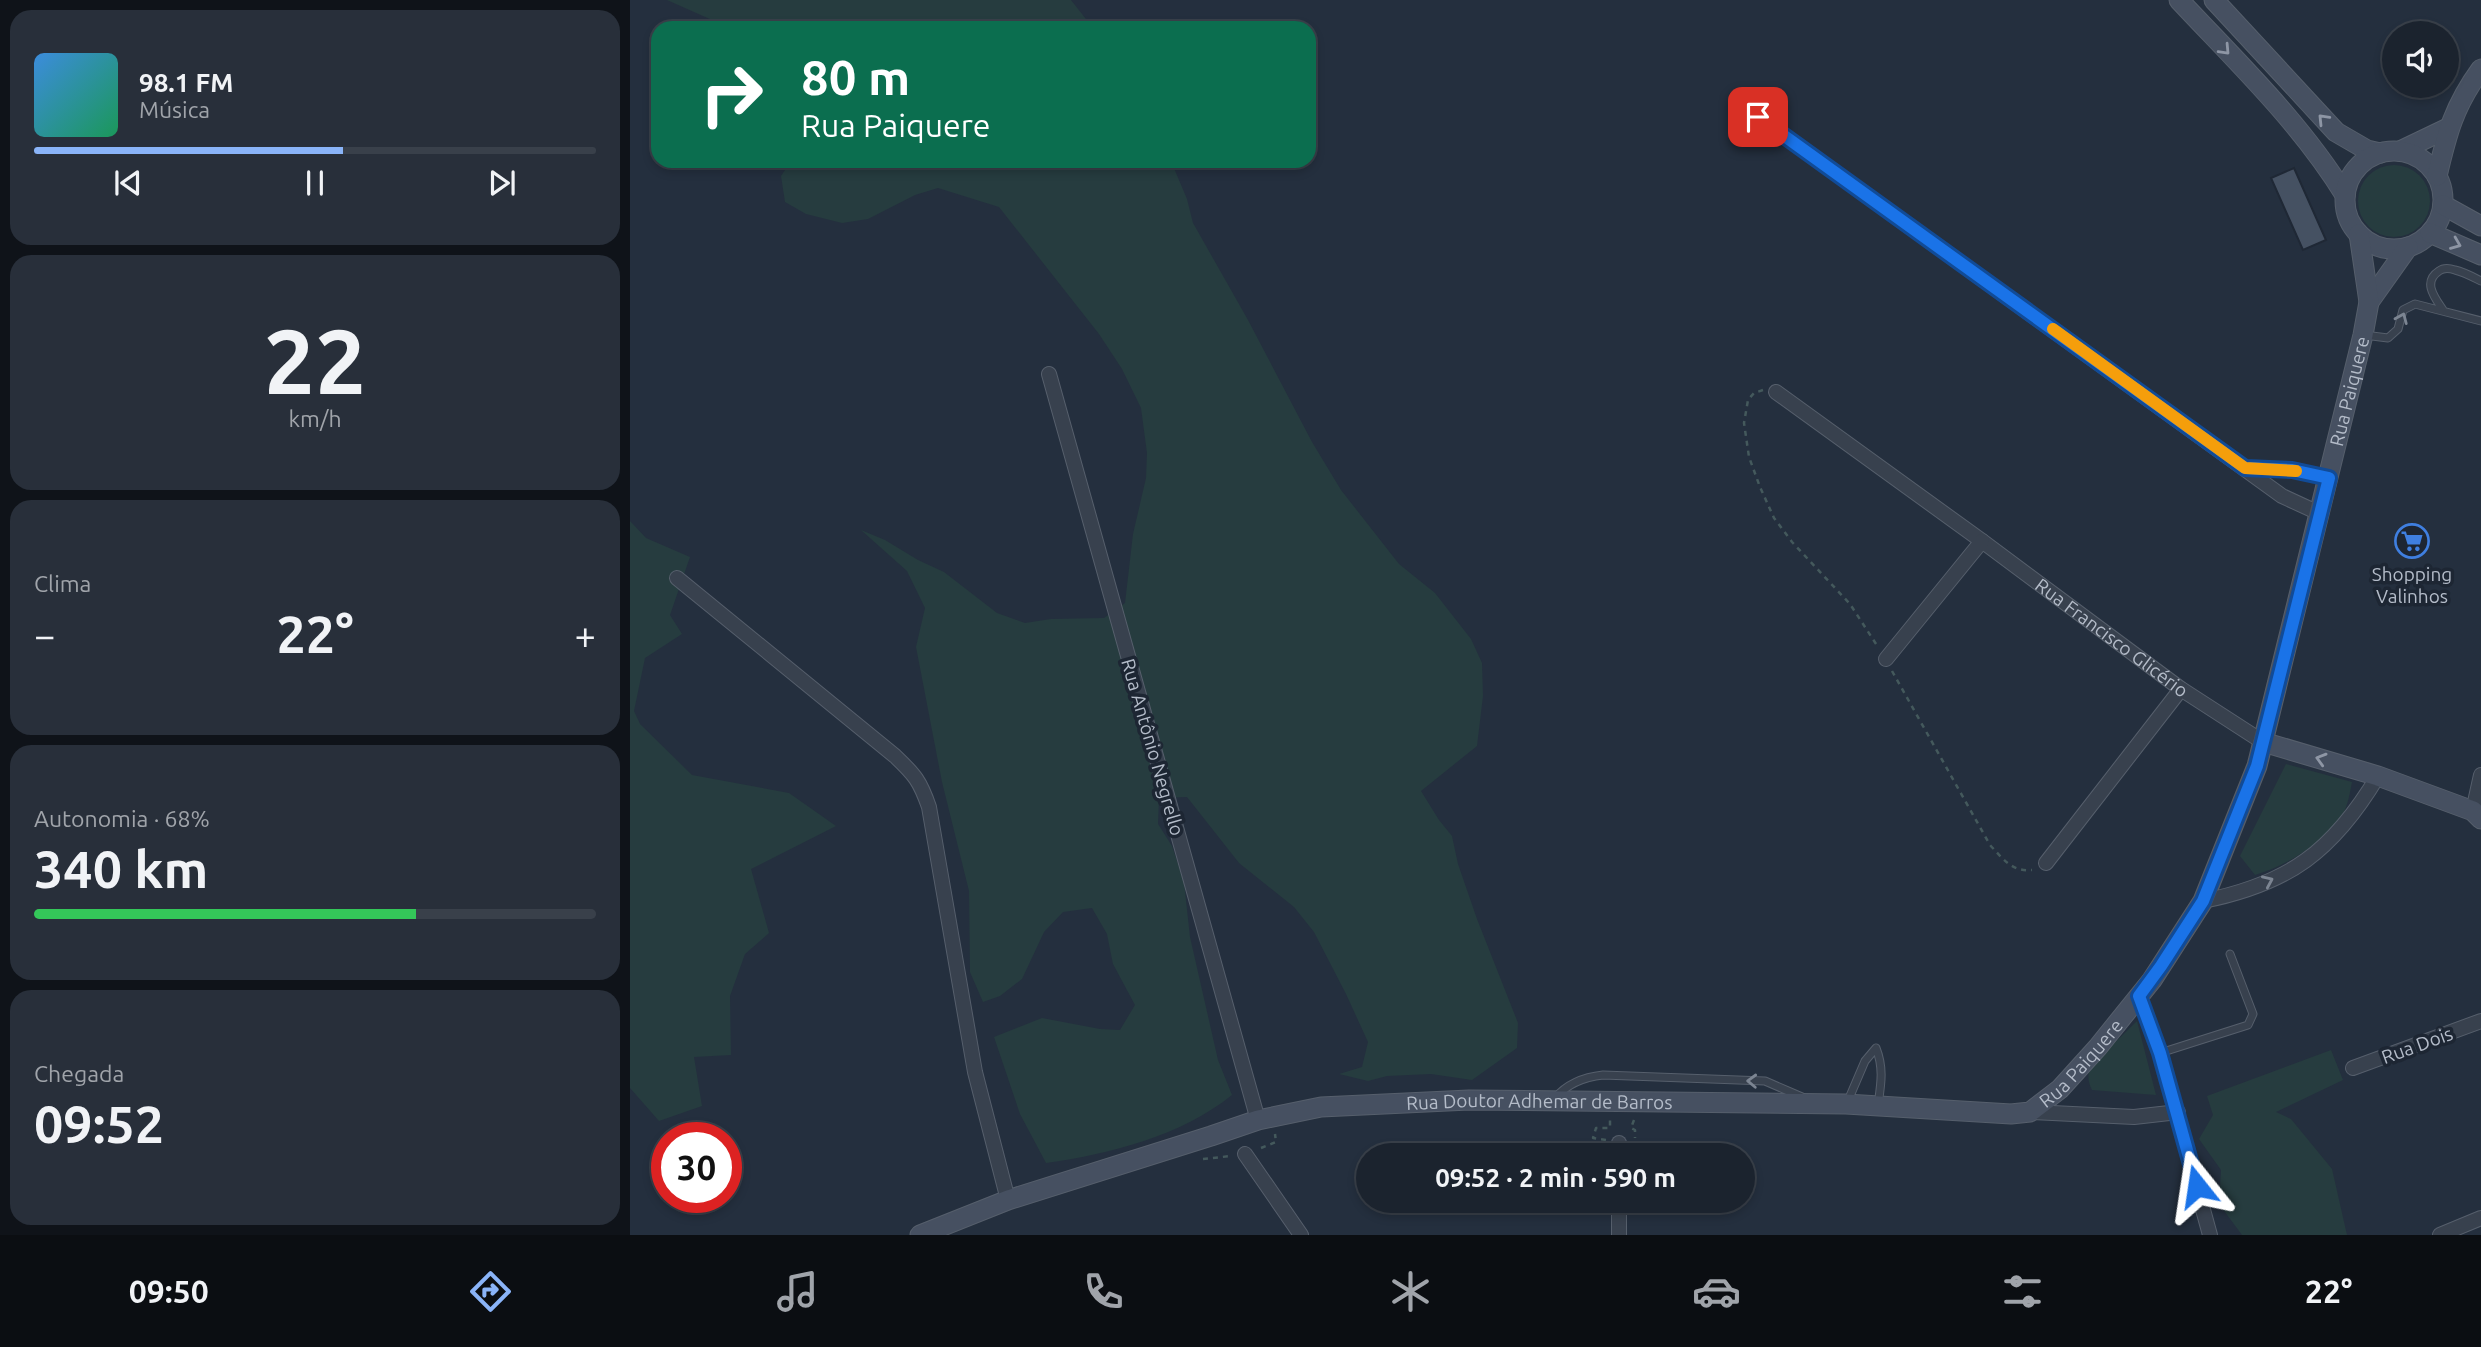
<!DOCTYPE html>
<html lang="pt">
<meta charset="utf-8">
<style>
:root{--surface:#1b232e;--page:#282f3a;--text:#f1f3f6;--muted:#a0a4aa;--line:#39404a;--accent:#8ab4f8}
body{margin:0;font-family:Ubuntu,sans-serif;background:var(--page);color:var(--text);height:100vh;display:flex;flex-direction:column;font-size:26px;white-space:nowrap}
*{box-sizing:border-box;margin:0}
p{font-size:23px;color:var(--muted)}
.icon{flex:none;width:38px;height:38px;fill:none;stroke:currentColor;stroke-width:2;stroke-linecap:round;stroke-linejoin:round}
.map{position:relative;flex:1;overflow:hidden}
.drawer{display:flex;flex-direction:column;gap:10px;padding:10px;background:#0f1319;width:630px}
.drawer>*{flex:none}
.hud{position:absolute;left:21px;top:21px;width:665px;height:147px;border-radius:21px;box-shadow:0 4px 10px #0003,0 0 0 2px var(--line);background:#0b6e4f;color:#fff;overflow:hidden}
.fabs{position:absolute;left:1752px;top:21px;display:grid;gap:14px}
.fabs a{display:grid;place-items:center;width:77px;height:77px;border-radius:50%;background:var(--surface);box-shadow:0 4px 10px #0003,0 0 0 2px var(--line);font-size:35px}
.speed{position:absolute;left:21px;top:1122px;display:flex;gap:14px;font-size:35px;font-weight:700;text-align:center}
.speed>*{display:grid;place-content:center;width:91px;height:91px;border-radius:50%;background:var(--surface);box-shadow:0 4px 10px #0003,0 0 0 2px var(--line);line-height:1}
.speed .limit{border:10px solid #d22;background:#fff;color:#111}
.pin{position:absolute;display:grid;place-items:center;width:60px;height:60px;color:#fff;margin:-30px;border-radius:14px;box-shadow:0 4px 10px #0006}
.me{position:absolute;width:77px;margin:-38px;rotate:345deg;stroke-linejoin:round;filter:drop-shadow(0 0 5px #0008)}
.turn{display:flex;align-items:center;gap:24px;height:147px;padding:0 35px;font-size:32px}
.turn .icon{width:91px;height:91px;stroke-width:2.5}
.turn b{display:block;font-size:49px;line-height:60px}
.big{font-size:52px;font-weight:700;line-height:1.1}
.drawer .card{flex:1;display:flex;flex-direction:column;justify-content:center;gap:10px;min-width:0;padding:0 24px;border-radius:21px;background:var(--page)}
.drawer .dial{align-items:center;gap:0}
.dial b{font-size:91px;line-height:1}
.song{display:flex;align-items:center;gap:21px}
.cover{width:84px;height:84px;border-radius:10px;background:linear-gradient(135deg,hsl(210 70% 55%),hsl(150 70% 35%))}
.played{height:7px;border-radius:4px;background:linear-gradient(90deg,var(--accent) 55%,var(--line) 55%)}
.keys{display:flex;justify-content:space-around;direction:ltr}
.heat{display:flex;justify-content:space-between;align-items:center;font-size:38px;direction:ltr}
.charge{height:10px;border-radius:5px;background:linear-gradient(90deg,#34c759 68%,var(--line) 0)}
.trip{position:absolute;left:726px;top:1143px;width:399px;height:70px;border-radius:35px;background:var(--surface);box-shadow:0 4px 10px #0003,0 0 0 2px var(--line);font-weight:700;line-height:70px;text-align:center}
.tab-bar{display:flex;height:112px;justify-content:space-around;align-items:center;background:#0b0e12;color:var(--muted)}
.tab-bar .icon{width:49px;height:49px}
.tab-bar .on{color:var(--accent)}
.tab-bar b{font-size:32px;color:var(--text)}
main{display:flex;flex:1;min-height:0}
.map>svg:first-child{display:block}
.green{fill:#263c3f}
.building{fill:#455162;stroke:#1f2835;stroke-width:2}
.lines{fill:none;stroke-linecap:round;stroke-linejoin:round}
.lane-casing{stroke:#565f6c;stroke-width:9}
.street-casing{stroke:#565f6c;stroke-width:16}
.secondary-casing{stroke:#565f6c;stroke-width:21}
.path{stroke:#44595c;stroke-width:2.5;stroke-dasharray:5 5;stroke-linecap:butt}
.lane{stroke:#38414e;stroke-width:7}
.street{stroke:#38414e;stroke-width:14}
.secondary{stroke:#465061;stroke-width:19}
.oneway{stroke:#8e96a5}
.oneway2{stroke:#7c8592}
.route-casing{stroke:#114b97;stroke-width:18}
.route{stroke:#1a73e8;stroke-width:12}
.slow{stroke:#f59e0b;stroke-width:12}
.labels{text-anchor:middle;stroke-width:7;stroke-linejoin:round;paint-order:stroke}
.street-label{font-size:19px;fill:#b4bcc9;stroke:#1d2633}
.poi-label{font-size:19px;fill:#b4bcc9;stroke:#1d2633}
</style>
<main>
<section class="drawer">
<div class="card">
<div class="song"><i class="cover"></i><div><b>98.1 FM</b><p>Música</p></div></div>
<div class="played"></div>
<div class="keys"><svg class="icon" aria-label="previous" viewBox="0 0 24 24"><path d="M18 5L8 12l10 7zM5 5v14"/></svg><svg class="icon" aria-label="pause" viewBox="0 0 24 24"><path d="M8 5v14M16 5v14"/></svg><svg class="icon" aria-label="next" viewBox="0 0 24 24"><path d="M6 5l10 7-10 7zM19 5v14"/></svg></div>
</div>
<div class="card dial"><b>22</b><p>km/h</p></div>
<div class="card"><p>Clima</p>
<div class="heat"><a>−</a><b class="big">22°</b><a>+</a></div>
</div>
<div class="card"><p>Autonomia · 68%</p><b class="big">340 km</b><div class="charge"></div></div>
<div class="card"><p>Chegada</p><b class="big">09:52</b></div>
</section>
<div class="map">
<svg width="1851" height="1235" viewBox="0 0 1851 1235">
<rect width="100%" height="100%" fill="#242f3e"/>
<path class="green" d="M37,0H441L463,28H100Z
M161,161H541L557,199L563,223L618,320L682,442L711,490L769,564L805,593L841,639L852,663L853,696L847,746L791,791L809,820L822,836L828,864L847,919L888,1023L887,1048L842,1080L801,1074L757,1076L738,1081L709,1074L732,1067L738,1042L716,994L684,932L664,907L609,863L557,797L529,798L528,824L542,846L554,882L560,937L588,1060L602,1095C551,1136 480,1154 416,1163L390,1114L364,1037L412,1018L470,1029L490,1030L505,1005L483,964L477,934L462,908L433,912L414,932L392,979L370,996L353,1002L340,972L339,891L312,782L286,647L295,608L277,571L231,530L255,540L288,560L314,572L367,613L395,623L421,619L474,618L495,603L503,534L516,478L517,453L511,408L492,369L469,334L369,207L308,188L285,195L238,219L212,223L176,214L155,202L151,176Z
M1728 201a36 36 0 1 1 72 0a36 36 0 1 1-72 0Z
M0,521L16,538L60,557L40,615L52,634L15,658L4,711L10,724L62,775L159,793L206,826L121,869L139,933L115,954L100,996L101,1055L64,1057L72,1106L29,1121L0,1088Z
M1656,764L1722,782C1720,792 1718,805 1713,814C1696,842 1656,866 1625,875L1610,856Z
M1507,1021L1526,1095L1462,1090C1457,1079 1457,1074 1463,1064Z
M1701,1050L1713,1080L1646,1112L1661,1119L1702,1169L1717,1235H1612L1589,1204L1591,1170L1569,1139L1583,1115L1577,1096Z"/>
<path class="building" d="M1664,168L1696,240L1673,250L1641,178Z"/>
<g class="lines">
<g class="lane-casing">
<path id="lane" d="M1813,310C1805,298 1792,282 1809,271C1813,268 1819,268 1825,270C1834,272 1843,277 1851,281
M1734,335L1758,338L1768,329L1773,310L1785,304L1851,321
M1530,1053L1618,1025L1623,1014L1600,954
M925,1098C937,1084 954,1077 973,1075L1135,1081L1172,1097
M1217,1103L1235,1061L1246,1048C1254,1068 1251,1084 1248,1105"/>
</g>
<g class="street-casing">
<g id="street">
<path d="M1106,101L1652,496L1691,514"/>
<path d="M419,374L628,1120"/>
<path id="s1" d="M1146,392L1352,541L1551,689L1633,742"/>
<path d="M1615,468L1662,470L1699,478"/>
<path d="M47,578L265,756C285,775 290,781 299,807L345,1072L378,1200"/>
<path d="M1256,659L1352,541"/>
<path d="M1843,811L1851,775"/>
<path d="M1416,863L1551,689"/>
<path d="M1573,901C1659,884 1703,851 1748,776"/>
<path d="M1509,996L1530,1053L1580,1235"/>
<path d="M1723,1068L1851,1021"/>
<path d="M1400,1112L1504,1117L1548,1112"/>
<path d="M989,1143V1155"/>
<path d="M615,1154L671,1235"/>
<path d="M989,1200V1235"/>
<path d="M1810,1235L1851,1218"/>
</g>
</g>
<g class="secondary-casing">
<g id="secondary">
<path d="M1549,0C1607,62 1670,122 1715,195"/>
<path d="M1584,0L1706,132L1737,150L1750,153"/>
<path d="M1770,151L1818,128"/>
<circle cx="1764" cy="200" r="49"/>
<path d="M1807,176C1817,133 1824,106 1851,69"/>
<path d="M1813,205L1851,226"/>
<path d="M1800,233L1851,255"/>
<path d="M1739,302L1778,247"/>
<path d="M1633,742L1748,776L1843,811L1851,819"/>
<path id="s2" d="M290,1235L378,1200L581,1136L628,1120L691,1107L839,1100L1216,1104L1381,1114L1400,1112L1430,1089L1468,1047L1522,980L1573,901L1627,766L1733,335L1739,302L1729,234"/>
</g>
</g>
<path class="path" d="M1133,390L1124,393L1118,400L1114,423L1119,457L1130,487L1144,518L1162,542L1220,604L1248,647
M1262,671L1360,845C1373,859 1382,872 1402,870
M1004,1120L1001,1128L1005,1130V1138
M976,1140L963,1138L966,1128H980V1119
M631,1148L646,1142L645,1134
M573,1159L601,1156"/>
<use href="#lane" class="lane"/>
<use href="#street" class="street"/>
<use href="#secondary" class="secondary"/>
</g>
<defs><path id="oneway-chevron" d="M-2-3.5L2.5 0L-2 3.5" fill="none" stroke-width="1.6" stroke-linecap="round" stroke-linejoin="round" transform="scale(1.75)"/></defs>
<g class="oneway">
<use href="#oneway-chevron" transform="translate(1595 50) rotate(47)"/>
<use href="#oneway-chevron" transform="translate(1693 119) rotate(-134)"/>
<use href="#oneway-chevron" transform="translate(1826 244) rotate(22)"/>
<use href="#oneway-chevron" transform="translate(1691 759) rotate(-164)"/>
</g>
<g class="oneway2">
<use href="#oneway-chevron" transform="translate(1772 318) rotate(-67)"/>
<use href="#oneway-chevron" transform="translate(1638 881) rotate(-24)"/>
<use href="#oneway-chevron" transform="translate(1122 1081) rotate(-178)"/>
</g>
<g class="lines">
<g class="route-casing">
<path id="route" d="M1128,117L1615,468L1662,470L1699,478L1627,766L1573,901L1531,966L1509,996L1530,1053L1567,1186"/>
</g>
<use href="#route" class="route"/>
<path class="slow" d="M1423,329L1615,468L1666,471"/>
</g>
<defs>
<g id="supermarket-ring" transform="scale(1.75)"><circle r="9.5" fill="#1d2633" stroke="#3f7fe0" stroke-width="1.5"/><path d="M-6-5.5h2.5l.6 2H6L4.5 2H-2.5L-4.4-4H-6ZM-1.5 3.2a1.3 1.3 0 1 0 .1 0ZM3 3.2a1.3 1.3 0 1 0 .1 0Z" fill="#3f7fe0"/></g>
</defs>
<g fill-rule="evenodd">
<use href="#supermarket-ring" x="1782" y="541"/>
</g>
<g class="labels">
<g class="street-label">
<text dy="7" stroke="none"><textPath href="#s2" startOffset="1937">Rua Paiquere</textPath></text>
<text dy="7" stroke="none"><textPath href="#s1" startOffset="416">Rua Francisco Glicério</textPath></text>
<text transform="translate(523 747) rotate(74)" y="7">Rua Antônio Negrello</text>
<text transform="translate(1787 1045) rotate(-20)" y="7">Rua Dois</text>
<text dy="7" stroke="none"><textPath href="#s2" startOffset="1202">Rua Paiquere</textPath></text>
<text dy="7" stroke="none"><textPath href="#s2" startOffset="640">Rua Doutor Adhemar de Barros</textPath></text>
</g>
<g class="poi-label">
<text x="1782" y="581">Shopping<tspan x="1782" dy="22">Valinhos</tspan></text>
</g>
</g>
</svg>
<div class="fabs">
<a><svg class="icon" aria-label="sound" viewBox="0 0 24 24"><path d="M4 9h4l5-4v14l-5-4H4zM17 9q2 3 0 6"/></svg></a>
</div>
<div class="speed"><div class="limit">30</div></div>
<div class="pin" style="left:1128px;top:117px;background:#d93025"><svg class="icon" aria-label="arrive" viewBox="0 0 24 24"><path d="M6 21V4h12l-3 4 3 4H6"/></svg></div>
<svg class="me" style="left:1567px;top:1186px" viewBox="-20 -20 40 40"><path d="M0-17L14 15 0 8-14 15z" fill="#1a73e8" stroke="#fff" stroke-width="4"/></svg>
<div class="trip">09:52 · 2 min · 590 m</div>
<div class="hud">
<div class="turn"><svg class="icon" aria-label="right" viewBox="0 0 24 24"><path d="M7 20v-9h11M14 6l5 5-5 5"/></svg><div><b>80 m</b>Rua Paiquere</div></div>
</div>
</div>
</main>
<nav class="tab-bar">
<b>09:50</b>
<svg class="icon on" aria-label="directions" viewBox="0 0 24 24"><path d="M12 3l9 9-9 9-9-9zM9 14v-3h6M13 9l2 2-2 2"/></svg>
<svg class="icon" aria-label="music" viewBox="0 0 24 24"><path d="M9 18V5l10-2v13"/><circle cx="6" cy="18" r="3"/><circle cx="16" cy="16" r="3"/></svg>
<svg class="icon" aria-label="phone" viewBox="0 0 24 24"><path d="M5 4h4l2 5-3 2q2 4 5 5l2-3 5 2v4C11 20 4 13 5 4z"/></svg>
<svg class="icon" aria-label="climate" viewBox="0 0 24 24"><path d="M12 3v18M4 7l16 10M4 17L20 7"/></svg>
<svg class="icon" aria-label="car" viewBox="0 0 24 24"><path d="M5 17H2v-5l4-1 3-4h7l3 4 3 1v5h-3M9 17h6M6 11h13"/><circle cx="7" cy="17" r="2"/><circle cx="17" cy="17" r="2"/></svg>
<svg class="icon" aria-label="filters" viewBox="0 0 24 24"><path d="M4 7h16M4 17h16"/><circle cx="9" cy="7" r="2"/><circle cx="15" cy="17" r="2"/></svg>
<b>22°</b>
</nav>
